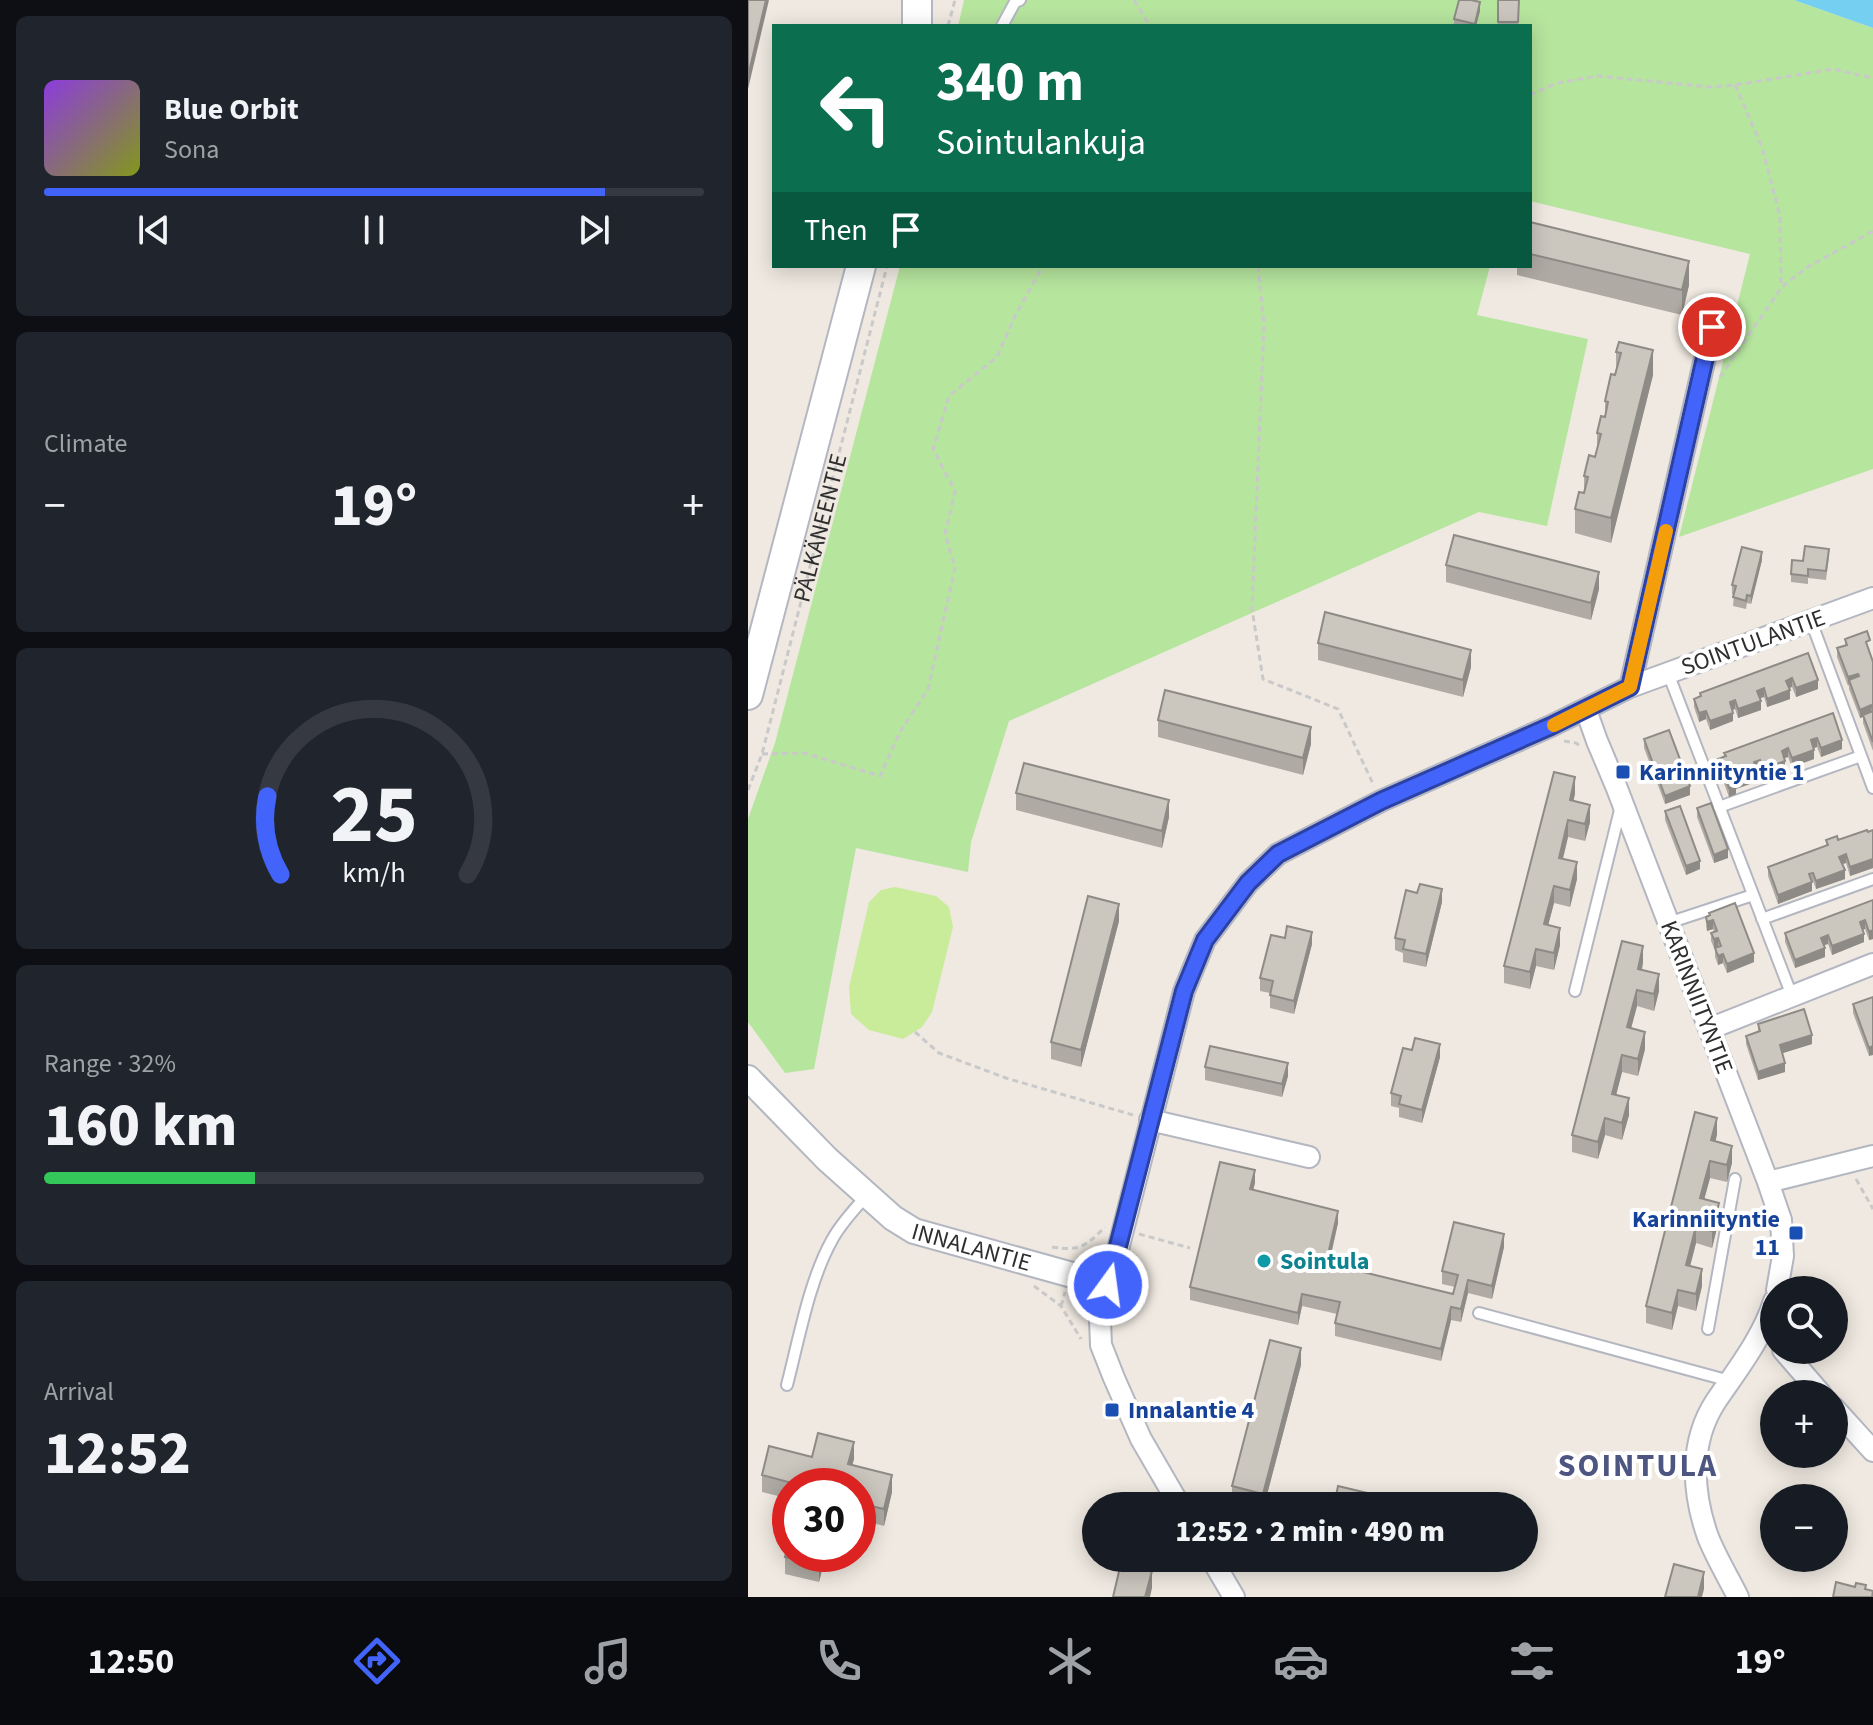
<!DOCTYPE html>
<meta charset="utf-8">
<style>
:root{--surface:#171b24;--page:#20242c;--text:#f1f3f6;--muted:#9ea1a6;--line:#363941;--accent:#4264fb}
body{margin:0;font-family:"Source Sans 3",sans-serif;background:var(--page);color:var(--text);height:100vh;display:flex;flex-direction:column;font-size:30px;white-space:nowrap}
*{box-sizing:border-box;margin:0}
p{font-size:26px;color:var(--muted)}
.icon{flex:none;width:44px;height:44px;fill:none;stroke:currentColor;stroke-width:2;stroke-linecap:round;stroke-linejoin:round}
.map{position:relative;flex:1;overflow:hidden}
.drawer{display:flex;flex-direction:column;gap:16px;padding:16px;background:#0d0f14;width:748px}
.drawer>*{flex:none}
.guide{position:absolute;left:24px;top:24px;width:760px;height:244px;border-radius:0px;box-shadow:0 4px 20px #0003;background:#0b6e4f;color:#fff;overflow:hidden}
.controls{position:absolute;left:1012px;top:1276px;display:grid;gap:16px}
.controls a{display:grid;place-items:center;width:88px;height:88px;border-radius:50%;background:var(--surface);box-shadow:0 4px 20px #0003;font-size:40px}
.speed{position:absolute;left:24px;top:1468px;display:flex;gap:16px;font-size:40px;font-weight:700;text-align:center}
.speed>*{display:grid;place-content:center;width:104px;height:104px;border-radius:50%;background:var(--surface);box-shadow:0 4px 20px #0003;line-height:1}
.speed .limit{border:12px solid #d22;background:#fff;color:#111}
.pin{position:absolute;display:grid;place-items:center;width:68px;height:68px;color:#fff;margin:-34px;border:4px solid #fff;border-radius:50%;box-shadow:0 2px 8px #0007}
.me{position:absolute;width:88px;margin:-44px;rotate:14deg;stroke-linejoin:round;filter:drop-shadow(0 0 6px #0008)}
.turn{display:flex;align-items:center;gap:28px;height:168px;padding:0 32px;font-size:36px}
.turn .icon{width:104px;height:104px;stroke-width:2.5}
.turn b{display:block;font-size:56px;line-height:68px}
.then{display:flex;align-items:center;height:76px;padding:0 32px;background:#0003;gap:16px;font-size:30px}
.big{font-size:60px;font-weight:800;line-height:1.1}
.drawer .card{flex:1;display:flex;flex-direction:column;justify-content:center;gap:12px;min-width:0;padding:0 28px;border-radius:12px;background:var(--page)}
.drawer .dial{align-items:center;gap:0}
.dial svg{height:208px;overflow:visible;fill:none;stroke:var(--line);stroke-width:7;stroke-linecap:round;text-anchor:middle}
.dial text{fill:var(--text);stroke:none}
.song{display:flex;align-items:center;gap:24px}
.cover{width:96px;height:96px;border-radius:12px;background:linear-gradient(135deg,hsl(270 70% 55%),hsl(70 70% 35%))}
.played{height:8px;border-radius:4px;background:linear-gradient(90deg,var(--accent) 85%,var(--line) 85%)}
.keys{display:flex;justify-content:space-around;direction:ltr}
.heat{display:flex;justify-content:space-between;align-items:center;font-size:44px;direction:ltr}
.charge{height:12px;border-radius:6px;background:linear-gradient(90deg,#34c759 32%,var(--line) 0)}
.trip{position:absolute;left:334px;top:1492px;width:456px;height:80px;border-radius:40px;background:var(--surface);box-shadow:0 4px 20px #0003;font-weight:800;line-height:80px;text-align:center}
.menu{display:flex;height:128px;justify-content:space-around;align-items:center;background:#090b0e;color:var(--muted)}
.menu .icon{width:56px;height:56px}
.menu .selected{color:var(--accent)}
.menu b{font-size:36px;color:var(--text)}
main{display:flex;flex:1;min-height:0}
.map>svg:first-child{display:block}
.green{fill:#b6e59e}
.pitch{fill:#c9ec9a}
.water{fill:#75cff0}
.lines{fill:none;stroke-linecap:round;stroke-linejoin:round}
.service-casing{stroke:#b4b7c1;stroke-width:14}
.minor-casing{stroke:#b4b7c1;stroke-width:24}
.tertiary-casing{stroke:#b4b7c1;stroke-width:28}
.secondary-casing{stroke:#b4b7c1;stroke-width:32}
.path{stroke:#c9c9c9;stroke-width:3;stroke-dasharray:6 4;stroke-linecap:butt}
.service{stroke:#fff;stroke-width:10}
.minor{stroke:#fff;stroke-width:20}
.tertiary{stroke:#fff;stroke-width:24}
.secondary{stroke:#fff;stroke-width:28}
.wall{fill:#afaba4}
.shaded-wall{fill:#8e8b86}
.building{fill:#cbc7bf;stroke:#8e8b86;stroke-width:2}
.route-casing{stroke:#2b41a3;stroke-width:20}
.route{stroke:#4264fb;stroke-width:14}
.slow{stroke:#f59e0b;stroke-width:14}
.transit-dot{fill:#1a4fb4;stroke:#fff;stroke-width:3}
.culture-dot{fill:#0f9aa8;stroke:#fff;stroke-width:3}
.labels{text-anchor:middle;stroke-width:8;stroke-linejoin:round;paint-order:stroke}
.street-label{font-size:24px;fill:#2e2e2e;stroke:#fff}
.transit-label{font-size:24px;font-weight:bold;fill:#164399;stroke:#fff;text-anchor:start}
.culture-label{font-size:24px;font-weight:bold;fill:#0d838f;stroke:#fff;text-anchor:start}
.district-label{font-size:32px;font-weight:bold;letter-spacing:2px;fill:#4d5680;stroke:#fff}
</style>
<main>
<section class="drawer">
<div class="card">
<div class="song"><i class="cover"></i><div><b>Blue Orbit</b><p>Sona</p></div></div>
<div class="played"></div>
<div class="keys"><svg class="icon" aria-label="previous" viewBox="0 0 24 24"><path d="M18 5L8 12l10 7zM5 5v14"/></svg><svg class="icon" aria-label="pause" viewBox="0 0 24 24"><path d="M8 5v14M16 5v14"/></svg><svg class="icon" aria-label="next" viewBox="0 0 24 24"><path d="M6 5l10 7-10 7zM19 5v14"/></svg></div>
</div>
<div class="card"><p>Climate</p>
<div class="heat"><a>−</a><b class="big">19°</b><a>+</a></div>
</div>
<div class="card dial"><svg viewBox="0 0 100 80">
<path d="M14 69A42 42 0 1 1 86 69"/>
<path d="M14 69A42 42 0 0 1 9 39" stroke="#4264fb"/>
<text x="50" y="56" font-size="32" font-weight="700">25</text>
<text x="50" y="72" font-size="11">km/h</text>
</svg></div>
<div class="card"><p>Range · 32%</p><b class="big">160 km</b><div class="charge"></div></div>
<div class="card"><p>Arrival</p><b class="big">12:52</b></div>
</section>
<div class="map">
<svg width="1125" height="1597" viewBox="0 0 1125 1597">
<rect width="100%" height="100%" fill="#efe9e1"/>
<path class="green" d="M216,0H1046L1125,28V469L931,537L1002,254L782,201V26H210Z
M152,266H742L729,315L840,339L799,526L731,512L261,721L223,842L220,872L108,848L66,1069L37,1073L0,1022V819L27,743Z"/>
<path class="pitch" d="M147,887L188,896L201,907L205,927L184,1012L174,1027L155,1039L121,1030L103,1014L101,987L121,902L133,890Z"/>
<path class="water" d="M1046,0H1125V28Z"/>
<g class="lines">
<g class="service-casing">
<path id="service" d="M254,26L267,2L272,0
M1063,621L1125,788
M920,673L1044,996
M971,807L1113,756
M1014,919L1125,879
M920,923L1005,895
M827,991L873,806
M731,1313L982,1381
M960,1329L987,1179
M39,1385C51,1339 61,1281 84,1240C93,1223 107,1209 119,1195"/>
</g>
<g class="minor-casing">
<path id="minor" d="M882,687L964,327
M838,710L849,741L868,786L1020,1182L1033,1220L1035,1256L1029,1290
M961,1029L1125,964
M402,1120L561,1157
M1020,1182L1125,1156
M1035,1350L1073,1394
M1086,1408L1125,1451
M432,1506L393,1439L366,1378L353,1345L352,1320L436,991L457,940L500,883L530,854L633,801L803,726L882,687L1125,598
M463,1558L486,1597
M990,1597C980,1577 968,1557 960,1537C944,1492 941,1442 968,1401C989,1370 1015,1337 1026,1301"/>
</g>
<g class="tertiary-casing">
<g id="tertiary">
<path id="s2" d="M0,1078L79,1159L145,1218L166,1231L360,1285"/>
</g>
</g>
<g class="secondary-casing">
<path id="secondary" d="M169,26V0
M0,695L113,266"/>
</g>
<g class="path">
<path d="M386,0L402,26"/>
<path d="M200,26L207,0"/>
<path d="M987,85L1014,147L1032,216L1033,286"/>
<path d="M782,95L809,83L850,76L962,87L987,85L1085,69L1125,78"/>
<path d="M510,266L516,325L504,609L515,679L590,709L626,786"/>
<path d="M972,377L1033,288L1058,268L1125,231"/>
<path d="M816,741L828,743L832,746"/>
<path d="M14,754L56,753L132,776L152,732L180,689L207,568L197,534L207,491L185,449L201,396L249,357L268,314L295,266"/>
<path id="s1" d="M0,790L14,754L139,266"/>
<path d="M167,1032L191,1053L258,1078L385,1115"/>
<path d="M1108,1179L1125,1209"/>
<path d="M391,1234L442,1248"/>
<path d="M304,1247C332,1251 337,1247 357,1227"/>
<path d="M286,1286L313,1306L333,1339"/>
<path d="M313,1306L317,1292"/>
</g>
<use href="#service" class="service"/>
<use href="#minor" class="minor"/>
<use href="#tertiary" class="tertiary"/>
<use href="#secondary" class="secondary"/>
</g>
<path class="wall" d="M750,0H771L770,26H750Z
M732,11L728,26H706V19Z
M782,222L941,285L934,315L769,275V266H782Z
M871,342L905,375L863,543L827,533V509L836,493V476L847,457L849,449V433L857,416V401L868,369V352Z
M1081,557L1078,580L1060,578V584L1043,582V574L1055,561Z
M1014,560L1003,604L999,603L998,609L985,606L986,594H984V585Z
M698,565L851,589L843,620L698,582Z
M1097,639L1122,649H1120L1125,662V751L1115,723V717L1112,718L1101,689V685L1100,686L1089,657V648L1097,645Z
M570,643L723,667L715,697L570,660Z
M1060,653L1070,689L1048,697L1044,687L1041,688L1042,699L1019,707L1016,697L1012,698L1013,710L990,718L987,709L984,710L985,721L962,730L958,719L951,722L946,707V699L952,697V693Z
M1085,713L1094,749L1073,757L1069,747L1065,748L1066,759L1044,767L1040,757L1036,758L1037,770L1015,778L1012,769L1009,770L1010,781L988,789V794L981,797L970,767V759L976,756V753Z
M410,720L563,744L555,775L410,737Z
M896,739L942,795L917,804L896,748Z
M268,793L421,817L414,848L268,810Z
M827,794L825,801L842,822L837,841L820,837L815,859L829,879L822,907L806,903L800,925L812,945L806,970L788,966L782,989L756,983V966Z
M949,808L980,858L966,863L949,817Z
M917,811L952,869L938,875L917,820Z
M1125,830V868L1102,876L1098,863L1094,864L1097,879L1068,889L1065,881L1064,882V891L1030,904L1020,876V867L1078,846V840H1090Z
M1125,900V939L1121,940L1117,929L1114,930L1116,942L1084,955L1080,944L1076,945L1077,957L1047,968L1037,942V933Z
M694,902L678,967L655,962V953L647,950V938Z
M961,913L1006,962L979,973L975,963L970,965L967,957V948L971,947L966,948L963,941V933L966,932L965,929L959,931L958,926V917L961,916Z
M371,921L333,1067L303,1059V1042Z
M564,944L546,1014L522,1008V993L512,991V978Z
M895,963L894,970L911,991L906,1011L889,1006L883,1028L897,1049L890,1076L874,1072L868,1095L881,1115L874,1140L857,1135L850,1159L824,1152V1135Z
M1125,997L1121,1056L1105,1013V1004Z
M1010,1024L1064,1044L1034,1053L1037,1072L1010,1080L998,1044V1036L1010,1032Z
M692,1057L674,1123L651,1117V1108L643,1106V1093Z
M457,1067L540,1076L534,1097L457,1080Z
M969,1135L967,1142L984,1163L979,1182L962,1178L956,1199L971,1220L964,1248L948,1243L942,1266L954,1286L948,1311L930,1306L924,1330L898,1323V1306Z
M507,1183L505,1190L590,1223L581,1264L705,1294L707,1287L694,1284V1271L756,1247L744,1299L720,1293L713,1322L703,1320L693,1361L587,1336V1323L589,1314L554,1306L550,1325L442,1300V1287Z
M553,1365L516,1506H497L484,1503V1486Z
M64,1457L106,1459L104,1465L144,1492L136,1526L110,1519V1486H42V1499L14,1492V1475Z
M42,1554H78L71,1582L37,1574V1557Z
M686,1558H732L729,1568Z"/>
<path class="shaded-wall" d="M18,0H21L0,89V76Z
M732,2V11L728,26H727Z
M941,261V285L934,315V290Z
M905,350V375L863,543V518Z
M1014,552V560L1003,604V596Z
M851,572V589L843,620V603Z
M723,650V667L715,697V680Z
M1110,674V682L1101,680L1100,686V677Z
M1044,678V687L1038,689V681Z
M1070,680V689L1048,697V688Z
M1016,688V697L1009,699V691Z
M1042,690V699L1019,707V699Z
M987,700V709L982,711V702Z
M1013,701V710L990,718V709Z
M1123,705V714L1112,718V710Z
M958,711V719L951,722V713Z
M985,713V721L962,730V721Z
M563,727V744L555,775V758Z
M1069,738V747L1063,749V740Z
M1094,740V749L1073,757V748Z
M1040,748V757L1034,759V751Z
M1066,750V759L1044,767V758Z
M1012,760V769L1006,771V762Z
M1037,761V770L1015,778V769Z
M1010,773V781L988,789V794L981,797V788L987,781Z
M827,777V794L822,816V800Z
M942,786V795L917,804V796Z
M421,800V817L414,848V831Z
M842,805V822L837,841V824Z
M820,820V837L811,874V858Z
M980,849V858L966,863V855Z
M1098,854V863L1091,865V857Z
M1125,859V868L1102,876V867Z
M952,861V869L938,875V866Z
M829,862V879L822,907V890Z
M1097,870V879L1068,889V881Z
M1064,882V891L1030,904V895Z
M806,886V903L796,941V924Z
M694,889V902L678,967V954Z
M371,904V921L333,1067V1050Z
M965,920V929L959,931V922Z
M1117,920V929L1112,931V922Z
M812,928V945L806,970V953Z
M1125,930V939L1121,940V932Z
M564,932V944L546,1014V1001Z
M1116,934V942L1084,955V946Z
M1080,935V944L1073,946V938Z
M970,938V946L966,948V939Z
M895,946V963L890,986V969Z
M1077,948V957L1047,968V960Z
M788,949V966L782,989V972Z
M1006,953V962L979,973V964Z
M975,954V963L970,965V956Z
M911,974V991L906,1011V994Z
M889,990V1006L879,1044V1027Z
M897,1032V1049L890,1076V1059Z
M1064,1035V1044L1032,1054V1045Z
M692,1044V1057L674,1123V1110Z
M1125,1046V1055L1121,1056V1048Z
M874,1055V1072L864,1111V1094Z
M540,1063V1076L534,1097V1084Z
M1037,1063V1072L1010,1080V1072Z
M881,1098V1115L874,1140V1123Z
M857,1118V1135L850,1159V1142Z
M969,1118V1135L963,1157V1140Z
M984,1146V1163L979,1182V1165Z
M962,1161V1178L952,1215V1198Z
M507,1170V1183L502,1202V1189Z
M971,1203V1220L964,1248V1231Z
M590,1211V1223L578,1276V1263Z
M948,1226V1243L938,1282V1265Z
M756,1234V1247L744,1299V1286Z
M954,1269V1286L948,1311V1294Z
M720,1280V1293L713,1322V1309Z
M930,1290V1306L924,1330V1313Z
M554,1294V1306L550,1325V1313Z
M703,1307V1320L693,1361V1349Z
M553,1348V1365L516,1506H515V1494Z
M106,1442V1459L100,1481V1464Z
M144,1475V1492L136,1526V1509Z
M74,1554H78L71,1582V1565Z
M404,1571V1588L402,1597H397Z
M956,1572V1589L954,1597H950Z"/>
<path class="building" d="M0,0H18L0,76Z
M711,0H723L732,2L727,24L706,19Z
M750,0H771L770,22H750Z
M782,222L941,261L934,290L782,254Z
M871,342L905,350L863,518L827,509L831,492L836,493L840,477L836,476L841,455L847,457L853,434L849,433L853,416L857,417L860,402L857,401L863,374L867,375L873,353L868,352Z
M706,535L851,572L843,603L698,565Z
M1057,546L1081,549L1078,571L1060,569V576L1043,574L1044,560L1055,561Z
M994,547L1014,552L1003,596L999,595L998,601L985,597L988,586L984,585Z
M577,612L723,650L715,680L570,643Z
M1119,631L1122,640L1118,642L1125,662V710L1123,705L1112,710L1101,680L1111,676L1110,674L1100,677L1089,648L1099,645L1097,639Z
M1060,653L1070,680L1048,688L1044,678L1038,681L1042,690L1019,699L1016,688L1009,691L1013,701L990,709L987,700L982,702L985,713L962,721L958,711L951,713L946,699L953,696L952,693Z
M417,690L563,727L555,758L410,720Z
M1125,711V742L1115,715Z
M1085,713L1094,740L1073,748L1069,738L1063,740L1066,750L1044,758L1040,748L1034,751L1037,761L1015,769L1012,760L1006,762L1010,773L987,781L988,786L981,788L970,759L978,756L976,753Z
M921,730L942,786L917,796L896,739Z
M276,763L421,800L414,831L268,793Z
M806,772L827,777L822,800L842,805L837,824L820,820L811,858L829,862L822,890L806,886L796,924L812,928L806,953L788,949L782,972L756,966Z
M963,803L980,849L966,855L949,808Z
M932,806L952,861L938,866L917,811Z
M1119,830L1120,832L1125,830V859L1102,867L1098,854L1091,857L1097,870L1068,881L1065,873L1061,874L1064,882L1030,895L1020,867L1080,845L1078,840L1089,836L1090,840Z
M672,884L694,889L678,954L655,949L657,940L647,938L658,890L669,893Z
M340,896L371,904L333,1050L303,1042Z
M1125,900V930L1121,932L1117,920L1112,922L1116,934L1084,946L1080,935L1073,938L1077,948L1047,960L1037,933Z
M987,903L1006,953L979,964L975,954L970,956L967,948L973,946L970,938L966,939L963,933L969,931L965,920L959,922L958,917L962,915L961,913Z
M539,926L564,932L546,1001L522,995L525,981L512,978L523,935L537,938Z
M874,941L895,946L890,969L911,974L906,994L889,990L879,1027L897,1032L890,1059L874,1055L864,1094L881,1098L874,1123L857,1118L850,1142L824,1135Z
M1125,997V1046L1121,1048L1105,1004Z
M1056,1009L1064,1035L1032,1045L1037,1063L1010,1072L998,1036L1012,1031L1010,1024Z
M667,1038L692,1044L674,1110L651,1104L653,1096L643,1093L655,1048L664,1050Z
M462,1046L540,1063L534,1084L457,1067Z
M947,1112L969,1118L963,1140L984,1146L979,1165L962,1161L952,1198L971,1203L964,1231L948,1226L938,1265L954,1269L948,1294L930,1290L924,1313L898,1306Z
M472,1162L507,1170L502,1189L590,1211L578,1263L705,1294L710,1275L694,1271L706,1222L756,1234L744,1286L720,1280L713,1309L703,1307L693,1349L587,1323L592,1302L554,1294L550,1313L442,1287Z
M522,1340L553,1348L515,1494L484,1486Z
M70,1433L106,1442L100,1464L144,1475L136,1509L110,1503V1486H55L14,1475L21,1446L64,1457Z
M590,1486L674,1506H586Z
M42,1538V1554H74L71,1565L37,1557Z
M373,1563L404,1571L397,1597H365Z
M926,1564L956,1572L950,1597H917Z
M1088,1582L1107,1587L1108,1583L1118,1585L1117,1589L1125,1591L1124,1597H1085Z"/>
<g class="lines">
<g class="route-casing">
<path id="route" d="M360,1285L436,991L457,940L500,883L530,854L633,801L803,726L882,687L964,327"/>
</g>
<use href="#route" class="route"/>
<path class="slow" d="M806,725L882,687L918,531"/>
</g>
<g class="transit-dot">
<rect x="867" y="764" width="16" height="16" rx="4"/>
<rect x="1040" y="1225" width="16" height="16" rx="4"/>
<rect x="356" y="1402" width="16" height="16" rx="4"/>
</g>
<circle class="culture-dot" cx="516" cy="1261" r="8"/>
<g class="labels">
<g class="street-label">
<text dy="8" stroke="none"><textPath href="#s1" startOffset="272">PÄLKÄNEENTIE</textPath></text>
<text transform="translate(1005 642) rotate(-20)" y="8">SOINTULANTIE</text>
<text transform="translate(949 997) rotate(69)" y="8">KARINNIITYNTIE</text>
<text dy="8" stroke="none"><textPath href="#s2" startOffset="286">INNALANTIE</textPath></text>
</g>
<g class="transit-label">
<text x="891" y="780">Karinniityntie 1</text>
<text x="1032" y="1227" text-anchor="end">Karinniityntie<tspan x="1032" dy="28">11</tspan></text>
<text x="380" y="1418">Innalantie 4</text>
</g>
<g class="culture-label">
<text x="532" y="1269">Sointula</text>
</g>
<g class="district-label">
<text x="890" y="1476">SOINTULA</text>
</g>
</g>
</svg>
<div class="controls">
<a><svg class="icon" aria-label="search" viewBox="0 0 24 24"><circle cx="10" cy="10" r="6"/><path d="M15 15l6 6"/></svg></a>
<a>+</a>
<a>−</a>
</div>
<div class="speed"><div class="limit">30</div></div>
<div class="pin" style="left:964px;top:327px;background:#d93025"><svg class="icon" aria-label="arrive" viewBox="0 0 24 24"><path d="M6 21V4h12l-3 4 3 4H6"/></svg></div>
<svg class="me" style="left:360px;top:1285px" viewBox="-20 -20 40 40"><circle r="17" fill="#4264fb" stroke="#fff" stroke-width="3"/><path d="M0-11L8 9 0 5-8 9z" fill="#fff"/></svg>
<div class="trip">12:52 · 2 min · 490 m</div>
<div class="guide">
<div class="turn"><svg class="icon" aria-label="left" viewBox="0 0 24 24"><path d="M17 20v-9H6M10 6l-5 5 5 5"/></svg><div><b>340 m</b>Sointulankuja</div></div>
<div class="then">Then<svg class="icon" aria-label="arrive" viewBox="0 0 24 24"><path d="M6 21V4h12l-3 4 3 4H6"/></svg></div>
</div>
</div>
</main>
<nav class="menu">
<b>12:50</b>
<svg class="icon selected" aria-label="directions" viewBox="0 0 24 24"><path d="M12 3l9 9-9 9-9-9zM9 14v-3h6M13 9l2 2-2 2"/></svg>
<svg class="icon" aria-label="music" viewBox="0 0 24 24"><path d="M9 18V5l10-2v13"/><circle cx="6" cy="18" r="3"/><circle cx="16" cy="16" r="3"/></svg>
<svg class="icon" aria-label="phone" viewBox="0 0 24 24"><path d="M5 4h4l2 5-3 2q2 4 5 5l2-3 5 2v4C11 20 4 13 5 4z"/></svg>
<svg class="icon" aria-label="climate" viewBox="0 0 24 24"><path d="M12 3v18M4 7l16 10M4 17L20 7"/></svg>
<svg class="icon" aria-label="car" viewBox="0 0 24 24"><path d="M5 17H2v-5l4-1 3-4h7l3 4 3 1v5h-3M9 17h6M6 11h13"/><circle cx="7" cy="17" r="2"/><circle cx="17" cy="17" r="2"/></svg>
<svg class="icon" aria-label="filters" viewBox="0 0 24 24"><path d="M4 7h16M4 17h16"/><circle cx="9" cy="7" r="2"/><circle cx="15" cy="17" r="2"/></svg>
<b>19°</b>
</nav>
